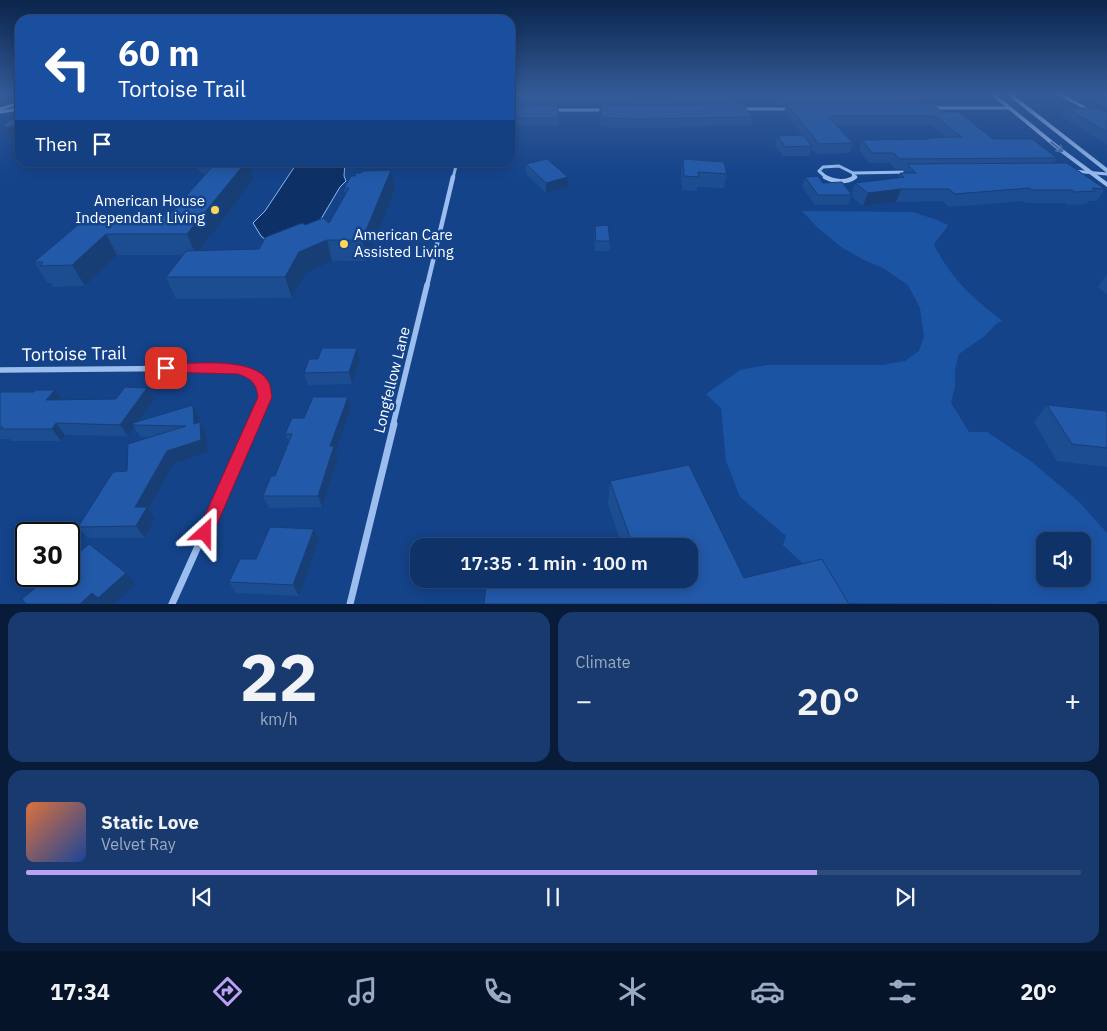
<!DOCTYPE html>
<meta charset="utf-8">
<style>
:root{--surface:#0f3268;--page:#183a6e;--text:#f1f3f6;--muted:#9baac0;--line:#2f4d7c;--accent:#bca0f2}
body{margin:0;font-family:"IBM Plex Sans",sans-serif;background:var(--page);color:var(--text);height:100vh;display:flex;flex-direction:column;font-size:19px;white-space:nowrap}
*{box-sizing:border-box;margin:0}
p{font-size:16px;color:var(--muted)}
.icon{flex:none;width:28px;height:28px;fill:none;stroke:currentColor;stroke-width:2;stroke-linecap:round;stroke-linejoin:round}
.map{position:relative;height:604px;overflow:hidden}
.side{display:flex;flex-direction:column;gap:8px;padding:8px;background:#081c39;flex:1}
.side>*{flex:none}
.banner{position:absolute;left:15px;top:15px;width:500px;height:152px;border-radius:15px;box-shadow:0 2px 12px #0003,0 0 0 1px var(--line);background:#1a4fa0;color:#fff;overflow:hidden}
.tools{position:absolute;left:1036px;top:532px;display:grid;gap:10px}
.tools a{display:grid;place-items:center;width:55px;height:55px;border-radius:10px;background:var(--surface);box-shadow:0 2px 12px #0003,0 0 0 1px var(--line);font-size:25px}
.speed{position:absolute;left:15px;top:522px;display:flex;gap:10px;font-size:25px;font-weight:700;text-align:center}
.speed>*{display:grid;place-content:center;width:65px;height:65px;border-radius:50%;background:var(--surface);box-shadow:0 2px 12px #0003,0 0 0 1px var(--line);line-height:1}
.speed .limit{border:2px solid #111;border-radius:8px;background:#fff;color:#111}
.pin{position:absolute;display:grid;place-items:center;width:42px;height:42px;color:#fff;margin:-21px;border-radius:10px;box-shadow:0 2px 8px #0006}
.me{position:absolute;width:55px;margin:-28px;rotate:24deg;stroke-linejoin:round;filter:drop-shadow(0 0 4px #0008)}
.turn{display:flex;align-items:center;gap:18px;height:105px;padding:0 20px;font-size:22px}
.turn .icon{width:65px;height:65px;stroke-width:2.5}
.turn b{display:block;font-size:35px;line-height:42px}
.then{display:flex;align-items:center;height:48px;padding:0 20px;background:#0003;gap:10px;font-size:19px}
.big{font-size:38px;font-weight:600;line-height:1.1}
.side .tile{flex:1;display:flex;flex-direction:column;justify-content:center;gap:8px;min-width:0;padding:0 18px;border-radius:15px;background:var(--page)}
.side .dial{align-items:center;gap:0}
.dial b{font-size:65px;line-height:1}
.song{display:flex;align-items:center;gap:15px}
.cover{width:60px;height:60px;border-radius:8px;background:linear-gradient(135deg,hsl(20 70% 55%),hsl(220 70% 35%))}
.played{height:5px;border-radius:2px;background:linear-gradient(90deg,var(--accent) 75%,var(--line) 75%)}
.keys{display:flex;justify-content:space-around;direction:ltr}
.heat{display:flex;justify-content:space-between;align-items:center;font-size:28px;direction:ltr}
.side .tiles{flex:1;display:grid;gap:8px;grid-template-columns:1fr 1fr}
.tile:last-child{grid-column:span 2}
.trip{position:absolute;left:410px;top:538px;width:288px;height:50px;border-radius:15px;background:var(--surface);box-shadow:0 2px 12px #0003,0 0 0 1px var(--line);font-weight:600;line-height:50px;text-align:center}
.menu{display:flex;height:80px;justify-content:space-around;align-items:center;background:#06142a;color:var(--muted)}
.menu .icon{width:35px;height:35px}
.menu .active{color:var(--accent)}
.menu b{font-size:22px;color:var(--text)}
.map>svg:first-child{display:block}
.green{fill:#1c54a4;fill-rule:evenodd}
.water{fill:#0d3066;stroke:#8eb9f3}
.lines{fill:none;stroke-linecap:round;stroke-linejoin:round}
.minor-far3{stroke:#9cbeef;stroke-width:3}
.minor-far2{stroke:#9cbeef;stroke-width:4.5}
.minor-far1{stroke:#9cbeef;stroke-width:5.5}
.minor{stroke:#9cbeef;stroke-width:7}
.tertiary{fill:#9cbeef;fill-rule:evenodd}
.wall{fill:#1d4d91}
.shaded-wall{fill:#183e76}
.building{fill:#2259a9;stroke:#183e76}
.oneway{stroke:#446ead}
.route{fill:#e11d48;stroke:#92132f}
.poi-dot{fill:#ffd65a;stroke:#14438a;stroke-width:2}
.labels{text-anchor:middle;stroke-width:5;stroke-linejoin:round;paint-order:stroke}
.poi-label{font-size:15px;fill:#fff;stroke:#14438a;text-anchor:end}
.street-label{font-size:15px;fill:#fff;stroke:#14438a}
.near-street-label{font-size:18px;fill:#fff;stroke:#14438a}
</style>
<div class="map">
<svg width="1107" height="604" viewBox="0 0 1107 604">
<rect width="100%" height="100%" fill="#14438a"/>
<path class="green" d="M802,211L913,212L937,220L948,225C944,233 938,236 934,245C953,281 971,296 1002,321L996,324L986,335L959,354L955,369V386L951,403L969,432H987L1032,462L1079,502L1107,533V601H1100L1095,604L845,603L783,545L786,536L740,497L726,461L721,408L706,394L740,370L767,365H882L905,361L919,351L924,337L920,308L908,285L883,268L864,260L841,247L818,228ZM1045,541H1082V579H1045Z"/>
<path class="water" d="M297,163H345L344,176L346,181L340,187L318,224L266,240L261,236L253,223L265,211Z"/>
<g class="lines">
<path class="minor-far3" d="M1059,94L1089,110
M933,108H1009
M0,109L20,103
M740,109H789
M553,110H604
M0,112L20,109
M1073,171L1107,174
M853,173L854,178
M853,173L910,172
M453,178L457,162
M827,178L819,171L823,167L839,166L853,173"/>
<path class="minor-far2" d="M825,177C834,182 847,183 855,177
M427,286L453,177"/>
<path class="minor-far1" d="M0,370L222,368C246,369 259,371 265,397L252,425
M393,425L427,285"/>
<path class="minor" d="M172,604L253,424
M350,604L394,424"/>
<path class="tertiary" d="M990,94H995L1064,150L1107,182V187L1060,152Z
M1006,94H1012L1107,168V173Z"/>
</g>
<path class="wall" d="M2,94H20L14,96Z
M510,94H917L921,97L919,103L943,112L993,139L1057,158L1054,163L1105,189L1097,201H1088L1087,204L1068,205L1065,203H1025L1023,201L949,207L943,201L896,202L863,206L851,196L848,205H815L802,186L805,177L823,183L851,194L855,183L898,178L900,173H903L904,169H895L890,163H869L859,150L862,140L926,139L927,138L946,137L931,125L837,126L853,143L850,153L816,154L811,148L809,156H783L775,145L778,136L802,135L784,112L786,105H779L775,101H737L736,104L753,117L751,126L639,128L601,127L599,113L600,106H598L597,102H557L558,126H514V130H510Z
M1081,94H1107V108Z
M1066,108L1107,112V145L1061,116Z
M683,159L727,174L724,188L697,187V191L682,190L681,174Z
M192,162H248L254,179L200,250L259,249L305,225L329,223L345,194L344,188L355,176L391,170L395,189L367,261H332L306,273L292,298L176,299L166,277L183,255H117L85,286L53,287L51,283H48L34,262L91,214H170L205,175L193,166Z
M526,164L568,177V187L546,193L526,174Z
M595,226L610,241V251H595L594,236Z
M1107,274V294L1098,287Z
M357,348L360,359L352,384L308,385L304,373L318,359Z
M55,390L62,400H154L138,421L199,416V422L206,434L208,452L174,463L149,509L155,518L145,538H88L78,527L127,471L151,437H141L134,427L128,436L65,435L61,441H12L10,439H0V392H34Z
M348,397L351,408L336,452L338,458L322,507L269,508L263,496L275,476L289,442L285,434L304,418Z
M1047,405L1107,413V467L1057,461L1034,422Z
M610,481L744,578L849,604L571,580L596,581L689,579V546H622L608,504Z
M319,540L299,596L236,593L229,582Z"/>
<path class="shaded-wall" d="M12,94H20L14,96Z
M20,124V134L11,137L6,128Z
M246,162H248L254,179L196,255L187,234Z
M391,170L395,189L367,261L362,240Z
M568,177V187L546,193V183Z
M901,189L896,202L863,206L868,193Z
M106,234L117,255L85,286L72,265Z
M327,240L332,261L306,273L292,298L285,277L299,252Z
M357,348L360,359L352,384L349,372Z
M147,388L154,400L136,425H133L134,427L128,436L120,425Z
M55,390L63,401L46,400Z
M348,397L351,408L336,452L338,458L322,507L318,496L330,446Z
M193,405L199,416L200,436L194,424Z
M200,422L206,434L208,452L174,463L149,509L155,518L145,538L136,526L135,507L167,451Z
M56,423L65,435L61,441L52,429Z
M314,529L319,540L299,596L293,585Z
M126,573L136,584L114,604H104L98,598Z
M92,593L103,604H80Z"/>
<path class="building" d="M510,94H734L738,98L599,99L597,94L557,95V99H510Z
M777,94H917L921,97L781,98Z
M1100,94H1107V97Z
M786,103H931L943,112H959L993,139H1032L1057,158L899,159L894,153H872L862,140L929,139L927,138L962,137L934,116H828L853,143L819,144Z
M743,104L753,117L640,119L602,118L600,105Z
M558,105V118H513V122H510V106Z
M1066,108H1098L1107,112V132Z
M20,114V124L6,128L4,124Z
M803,135L812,146L785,147L778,136Z
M547,159L568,177L546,183L526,164Z
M683,159L724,162L727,174L698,172L699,177L684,176Z
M206,162H246L187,234H106L72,265L39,266L43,262H34L91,214H170L212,167Z
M1067,163L1105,189L1092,188L1095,191L1075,192L1072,190H1032L1030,188L955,194L949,189H901L868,193L855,183L904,177L900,173H916L907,164Z
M391,170L362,240H327L299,252L285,277H166L186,251L259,249L266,237L302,223L305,225L323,218L329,223L349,188H344L351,176H355L356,173H361L362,171Z
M818,176L823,183L842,182L852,195H818L805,177Z
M608,225L610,241H596L595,226Z
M322,348H357L349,372L304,373L309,359H318Z
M125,387L147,388L120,425L56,423L52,429H1L3,427H0V392H34L36,390H55L46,400L116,399Z
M313,397H348L330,446H334L318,496H263L271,476H275L292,434H285L292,418H304Z
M193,405L194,424L200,422L201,440L167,451L135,507H147L136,526L78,527L113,472L127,471L128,444L186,426L133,425V423Z
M1047,405L1105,411L1107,413V448L1072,444Z
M689,465L744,578L822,559L849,604H484L487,579H571V580L596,581L604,579H689V546H633L610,481Z
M270,527L314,529L293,585L229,582L240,559H256Z
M89,544L126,573L98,598L92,593L80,604H26L22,599L50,576H69V561Z
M521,545L561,546H521Z"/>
<defs><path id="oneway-shaft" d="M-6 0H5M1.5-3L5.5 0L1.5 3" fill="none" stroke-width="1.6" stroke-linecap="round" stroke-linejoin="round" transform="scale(1.25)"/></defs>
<use class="oneway" href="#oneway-shaft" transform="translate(1057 147) rotate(39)"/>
<linearGradient id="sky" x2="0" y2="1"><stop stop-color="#0b254c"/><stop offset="0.53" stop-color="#345b98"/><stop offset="1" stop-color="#345b98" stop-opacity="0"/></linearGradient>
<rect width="1107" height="178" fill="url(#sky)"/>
<path class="route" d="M166,364C193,364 253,356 268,381C271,386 271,392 272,397L211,538L205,541L199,538L197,533L258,397C256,383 252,379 238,374L162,372L160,368L162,365Z"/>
<g class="poi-dot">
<circle cx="215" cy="210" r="5"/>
<circle cx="344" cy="244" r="5"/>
</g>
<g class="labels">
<g class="poi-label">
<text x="205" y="206">American House<tspan x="205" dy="17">Independant Living</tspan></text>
<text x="354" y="240" text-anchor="start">American Care<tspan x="354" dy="17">Assisted Living</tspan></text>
</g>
<g class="street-label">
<text transform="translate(392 380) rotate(-76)" y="5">Longfellow Lane</text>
</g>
<g class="near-street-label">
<text transform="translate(74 354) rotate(-1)" y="6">Tortoise Trail</text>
</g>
</g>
</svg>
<div class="tools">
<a><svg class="icon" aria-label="sound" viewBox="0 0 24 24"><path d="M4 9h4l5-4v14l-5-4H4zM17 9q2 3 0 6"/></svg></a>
</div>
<div class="speed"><div class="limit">30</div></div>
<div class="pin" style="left:166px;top:368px;background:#d93025"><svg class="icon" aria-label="arrive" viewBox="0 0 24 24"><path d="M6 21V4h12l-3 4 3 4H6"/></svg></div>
<svg class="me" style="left:205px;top:533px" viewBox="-20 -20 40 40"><path d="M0-17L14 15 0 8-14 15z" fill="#e11d48" stroke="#fff" stroke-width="4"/></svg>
<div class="trip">17:35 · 1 min · 100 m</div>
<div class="banner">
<div class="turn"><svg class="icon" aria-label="left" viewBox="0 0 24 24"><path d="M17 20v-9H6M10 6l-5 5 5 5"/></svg><div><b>60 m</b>Tortoise Trail</div></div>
<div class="then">Then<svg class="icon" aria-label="arrive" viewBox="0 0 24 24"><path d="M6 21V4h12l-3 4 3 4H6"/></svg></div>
</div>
</div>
<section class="side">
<div class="tiles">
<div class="tile dial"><b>22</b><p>km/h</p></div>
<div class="tile"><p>Climate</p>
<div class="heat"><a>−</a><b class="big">20°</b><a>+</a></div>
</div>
<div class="tile">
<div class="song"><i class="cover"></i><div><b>Static Love</b><p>Velvet Ray</p></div></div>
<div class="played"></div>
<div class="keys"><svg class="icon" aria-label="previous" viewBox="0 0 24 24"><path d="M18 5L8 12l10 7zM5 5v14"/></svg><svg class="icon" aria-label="pause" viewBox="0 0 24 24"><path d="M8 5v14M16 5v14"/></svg><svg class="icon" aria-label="next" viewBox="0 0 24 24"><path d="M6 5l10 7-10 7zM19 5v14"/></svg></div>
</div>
</div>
</section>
<nav class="menu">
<b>17:34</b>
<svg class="icon active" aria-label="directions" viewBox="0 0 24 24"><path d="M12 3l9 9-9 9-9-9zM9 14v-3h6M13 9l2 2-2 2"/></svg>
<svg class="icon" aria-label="music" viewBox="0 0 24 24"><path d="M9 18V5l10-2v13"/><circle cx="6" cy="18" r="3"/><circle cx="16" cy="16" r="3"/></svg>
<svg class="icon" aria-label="phone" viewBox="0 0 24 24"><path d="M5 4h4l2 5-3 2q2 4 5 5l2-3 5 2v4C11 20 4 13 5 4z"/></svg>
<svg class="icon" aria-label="climate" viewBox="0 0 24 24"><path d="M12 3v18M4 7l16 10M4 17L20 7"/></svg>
<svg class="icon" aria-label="car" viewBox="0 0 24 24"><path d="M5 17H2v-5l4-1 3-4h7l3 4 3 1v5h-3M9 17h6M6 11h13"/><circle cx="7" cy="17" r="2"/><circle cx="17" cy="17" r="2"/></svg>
<svg class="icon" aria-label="filters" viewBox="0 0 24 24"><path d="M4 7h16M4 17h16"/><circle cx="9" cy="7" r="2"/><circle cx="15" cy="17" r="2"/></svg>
<b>20°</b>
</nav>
